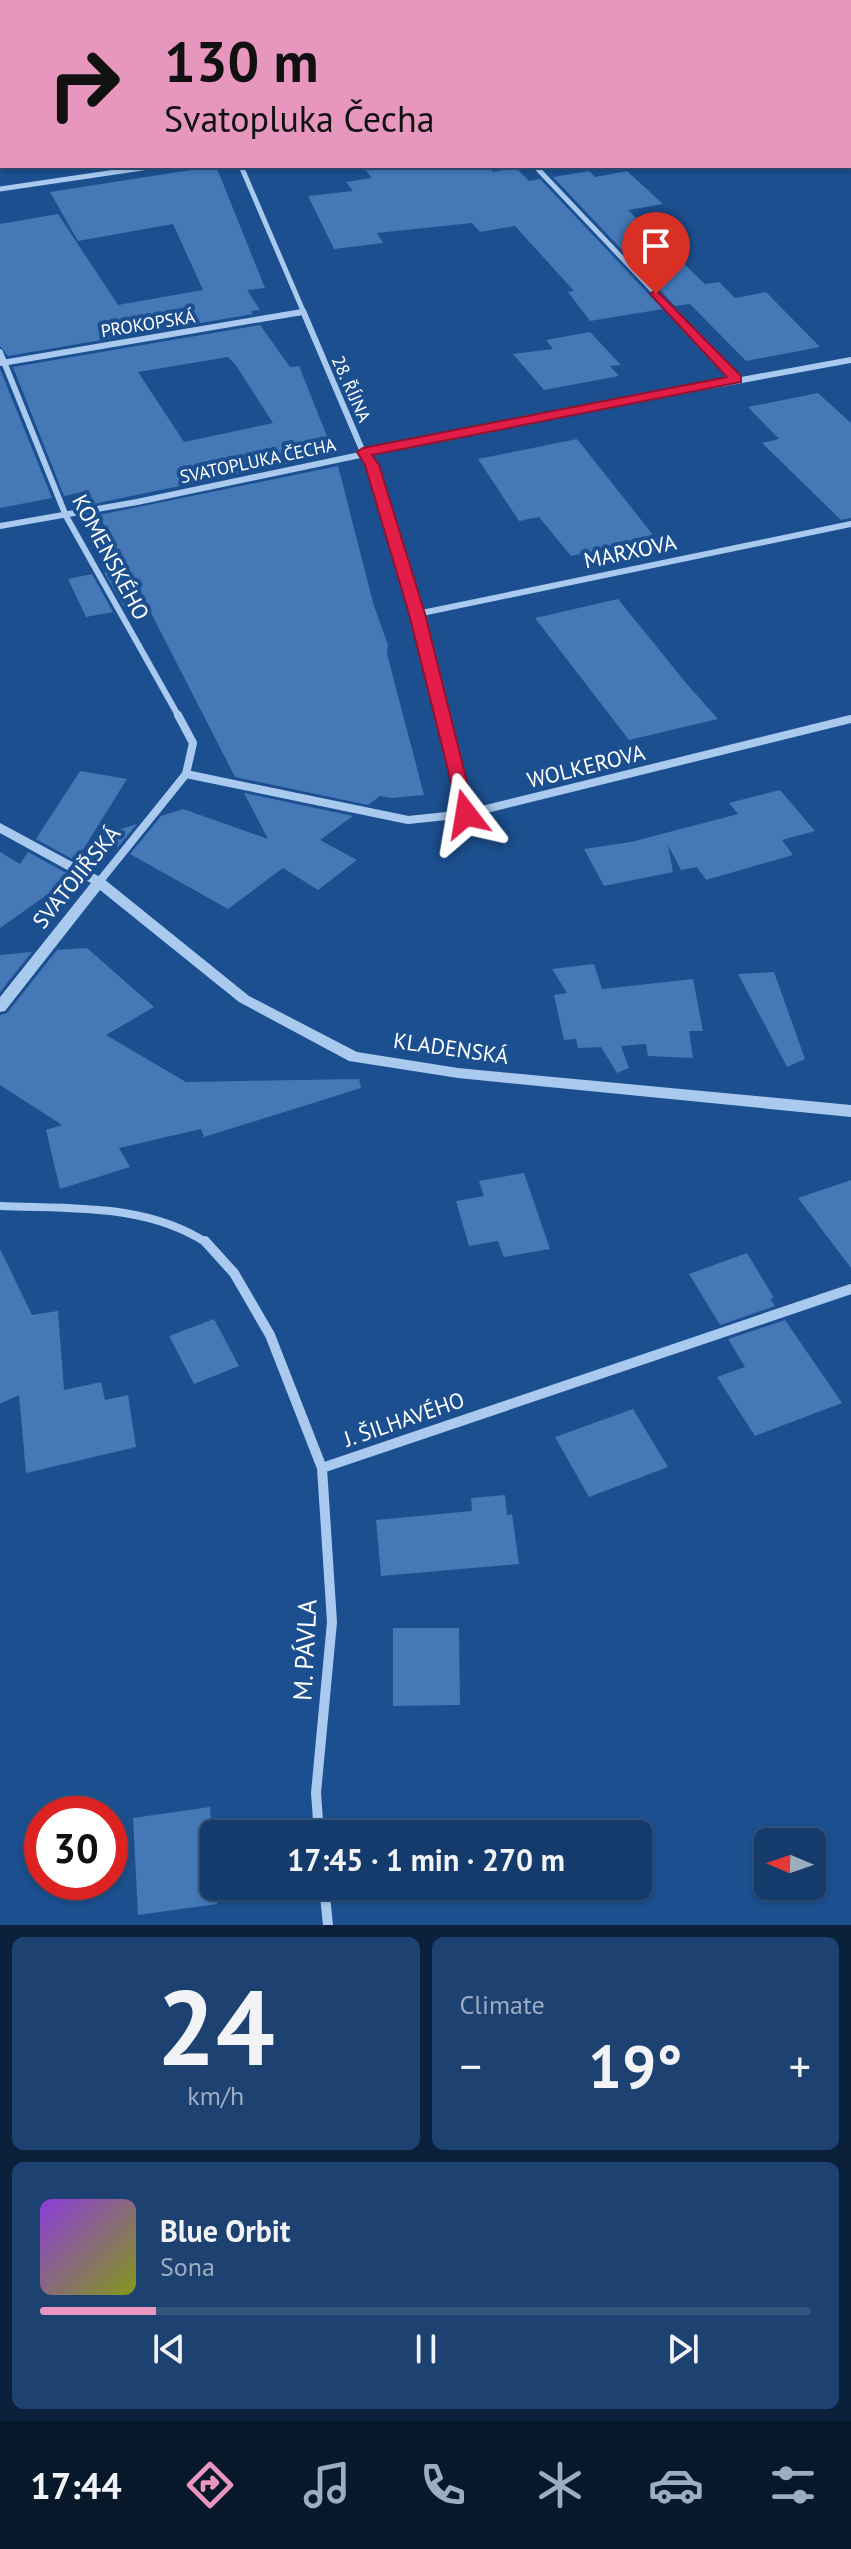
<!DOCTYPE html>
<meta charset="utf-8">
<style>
:root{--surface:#143b6b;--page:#1d4271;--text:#f1f3f6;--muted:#9dadc1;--line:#33557e;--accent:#e797bd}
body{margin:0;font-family:"PT Sans",sans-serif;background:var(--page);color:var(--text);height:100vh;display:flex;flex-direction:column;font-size:30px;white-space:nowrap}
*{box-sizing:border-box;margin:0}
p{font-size:26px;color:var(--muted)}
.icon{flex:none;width:44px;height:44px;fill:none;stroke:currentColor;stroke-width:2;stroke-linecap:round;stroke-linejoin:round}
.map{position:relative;height:1925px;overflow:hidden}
.panel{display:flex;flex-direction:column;gap:12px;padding:12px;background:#0b203b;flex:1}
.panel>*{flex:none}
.banner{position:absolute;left:0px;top:0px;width:852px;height:168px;box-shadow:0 2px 6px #0004,0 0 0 2px var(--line);background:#e797bd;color:#111;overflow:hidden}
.needle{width:52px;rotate:272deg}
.tools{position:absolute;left:754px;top:1828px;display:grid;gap:16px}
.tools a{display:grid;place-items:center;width:72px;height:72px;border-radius:12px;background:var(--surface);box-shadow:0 2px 6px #0004,0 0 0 2px var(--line);font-size:40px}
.speed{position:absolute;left:24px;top:1796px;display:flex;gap:16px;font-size:40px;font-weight:700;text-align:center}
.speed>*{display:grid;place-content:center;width:104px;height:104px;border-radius:50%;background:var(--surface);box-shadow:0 2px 6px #0004,0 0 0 2px var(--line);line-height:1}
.speed .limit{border:12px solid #d22;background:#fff;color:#111}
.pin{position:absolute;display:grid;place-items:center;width:68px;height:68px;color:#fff;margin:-82px -34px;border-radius:50% 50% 50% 0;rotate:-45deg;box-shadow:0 0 8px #0007}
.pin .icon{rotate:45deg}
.me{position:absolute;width:88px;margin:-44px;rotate:346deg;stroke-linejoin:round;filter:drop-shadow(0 0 6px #0008)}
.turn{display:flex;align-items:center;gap:28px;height:168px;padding:0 32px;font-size:36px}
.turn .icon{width:104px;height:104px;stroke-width:2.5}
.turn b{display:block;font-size:56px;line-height:68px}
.big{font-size:60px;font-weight:700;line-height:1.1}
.panel .widget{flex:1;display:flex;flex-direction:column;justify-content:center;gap:12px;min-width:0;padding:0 28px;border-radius:12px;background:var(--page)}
.panel .dial{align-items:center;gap:0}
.dial b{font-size:104px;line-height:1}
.song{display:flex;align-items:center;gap:24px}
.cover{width:96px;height:96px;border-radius:12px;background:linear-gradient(135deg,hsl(270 70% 55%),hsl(70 70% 35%))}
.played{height:8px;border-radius:4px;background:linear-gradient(90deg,var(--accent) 15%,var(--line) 15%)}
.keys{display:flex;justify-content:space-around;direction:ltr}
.heat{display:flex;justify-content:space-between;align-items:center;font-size:44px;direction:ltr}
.panel .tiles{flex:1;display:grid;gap:12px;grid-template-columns:1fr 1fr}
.widget:last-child{grid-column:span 2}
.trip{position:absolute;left:200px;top:1820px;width:452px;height:80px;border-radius:12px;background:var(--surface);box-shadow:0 2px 6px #0004,0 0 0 2px var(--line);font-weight:700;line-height:80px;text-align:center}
.menu{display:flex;height:128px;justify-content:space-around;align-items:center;background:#08182b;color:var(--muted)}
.menu .icon{width:56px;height:56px}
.menu .on{color:var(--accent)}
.menu b{font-size:36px;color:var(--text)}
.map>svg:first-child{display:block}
.building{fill:#4478b7;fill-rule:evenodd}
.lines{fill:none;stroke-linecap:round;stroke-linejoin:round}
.minor-far3{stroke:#a9c9ee;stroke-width:5}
.minor-far2{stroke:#a9c9ee;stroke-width:6}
.minor-far1{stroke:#a9c9ee;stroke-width:8}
.minor{stroke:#a9c9ee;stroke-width:10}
.tertiary{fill:#a9c9ee;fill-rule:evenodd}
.route{fill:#e11d48;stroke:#92132f;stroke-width:2}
.labels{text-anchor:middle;stroke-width:8;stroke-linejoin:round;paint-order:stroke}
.far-street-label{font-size:18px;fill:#fff;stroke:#1b4f8f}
.street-label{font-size:22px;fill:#fff;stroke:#1b4f8f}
.near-street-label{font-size:26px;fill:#fff;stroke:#1b4f8f}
</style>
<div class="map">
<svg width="851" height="1925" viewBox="0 0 851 1925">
<rect width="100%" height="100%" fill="#1b4f8f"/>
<path class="building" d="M216,166L265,288L247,290L260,310L251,311L253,314L8,356L0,346V224L58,214L118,305L203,290L173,224L78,241L50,192Z
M362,166H492V172L516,168L529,181L540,179L663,309L590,321L568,292L574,291L515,226L480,232L472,223L377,233L383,243L334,249L308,196L353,191L346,182L372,178Z
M589,171L595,177L627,171L663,204L628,210L705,284L719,282L735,298L766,292L820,347L746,361L690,304L675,306L553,177Z
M260,325L290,367L299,366L334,454L93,504L87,491L64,496L13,367ZM228,357L235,364L273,423L184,442L138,372Z
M590,332L621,365L610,366L619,376L544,390L513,354L553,349L546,340Z
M0,369L52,498L0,508Z
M818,393L851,423V518L841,520L762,443L779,439L748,407Z
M577,439L627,502L653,535L634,540L636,542L571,556L539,517L519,521L478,459Z
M338,466L374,606L388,645L387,654L424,795L391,798L380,796L368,805L235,777L147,605L125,609L104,572L126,567L99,515Z
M92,574L113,612L86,617L68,579Z
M618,599L686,683L718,719L629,740L535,618Z
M80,771L127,779L76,861L36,839Z
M780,790L815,831L782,840L793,855L706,880L697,867L681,870L668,845L673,872L604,886L584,849L631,842L738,814L729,803Z
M244,793L353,816L320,840L357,860L318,890L283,868L228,909L130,854L161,816L183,809L268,839Z
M137,824L118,847L99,836Z
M0,852L20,864L28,852L68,874L61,885L0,928Z
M87,948L154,1007L106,1035L186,1082L359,1079L361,1088L204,1137L201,1129L119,1148L130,1167L60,1189L46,1130L62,1125L0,1085V1015L7,1013L57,950Z
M32,952L0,992V955Z
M594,964L602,989L693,979L703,1031H689L693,1058L648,1056L646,1044L621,1046L629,1068L617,1073L601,1047L578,1048L576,1039L564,1040L554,995L567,993L552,969Z
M774,972L805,1059L787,1067L738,974Z
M524,1173L550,1249L504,1257L498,1241L469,1246L456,1201L484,1196L479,1181Z
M851,1180V1268L798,1198Z
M0,1249L32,1315L58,1311L64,1390L101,1382L105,1400L128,1395L136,1447L26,1473L19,1395L0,1404Z
M747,1253L774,1298L770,1299L775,1306L720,1325L689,1274Z
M214,1319L239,1366L194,1384L169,1336Z
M785,1320L842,1403L755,1436L717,1377L745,1367L728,1339Z
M633,1409L668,1467L589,1497L555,1437Z
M505,1495L507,1515L512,1514L519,1564L381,1576L376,1520L472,1511L471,1498Z
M393,1628H459L460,1705L393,1706Z
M210,1807L217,1904L138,1915L133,1818Z"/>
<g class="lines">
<path class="minor-far3" d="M659,0L662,2
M844,0L847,2
M45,2L57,0
M241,166L304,313
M535,166L674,313
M0,189L156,166
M298,313L302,312"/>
<path class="minor-far2" d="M303,311L363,452L372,465L417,614L442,717
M672,311L737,379
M0,352L66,516L179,717
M2,363L302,312
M0,526L137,502L545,416L851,360
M417,614L851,524"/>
<path class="minor-far1" d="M442,715L466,814
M186,774L408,820L466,814L851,719
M99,882L186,774L193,743L178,715
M0,1206C70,1209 146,1203 207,1243"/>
<path class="minor" d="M205,1241L234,1273L270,1335L322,1468L332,1622L316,1793L319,1834
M322,1468L851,1289
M324,1886L328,1925"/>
<path class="tertiary" d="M0,823L104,879L249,996L357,1052L458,1068L851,1105V1117L458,1078L349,1061L239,1002L100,890L5,1011L0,1012V997L91,883L0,833Z"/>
</g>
<path class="route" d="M656,290L741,376V382L372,455L379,465L425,614L475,814L466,820L460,818L409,614L365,465L357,452L363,448L727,377L652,296L650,294Z"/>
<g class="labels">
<g class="far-street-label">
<text transform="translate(148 324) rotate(-9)" y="6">PROKOPSKÁ</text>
<text transform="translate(351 389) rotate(66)" y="6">28. ŘÍJNA</text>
<text transform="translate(258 461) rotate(-12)" y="6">SVATOPLUKA ČECHA</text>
</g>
<g class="street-label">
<text transform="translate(630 551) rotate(-12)" y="8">MARXOVA</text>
<text transform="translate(111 557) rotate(62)" y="8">KOMENSKÉHO</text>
<text transform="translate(586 766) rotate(-14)" y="8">WOLKEROVA</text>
<text transform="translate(76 877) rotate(-51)" y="8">SVATOJIŘSKÁ</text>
<text transform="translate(451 1048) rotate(8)" y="8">KLADENSKÁ</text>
<text transform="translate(404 1419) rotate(-19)" y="8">J. ŠILHAVÉHO</text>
</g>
<g class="near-street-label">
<text transform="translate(305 1650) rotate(-87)" y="9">M. PÁVLA</text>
</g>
</g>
</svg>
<div class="tools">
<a><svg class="needle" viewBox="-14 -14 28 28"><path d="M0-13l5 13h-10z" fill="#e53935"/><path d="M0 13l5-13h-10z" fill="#9dadc1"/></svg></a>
</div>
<div class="speed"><div class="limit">30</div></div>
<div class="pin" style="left:656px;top:294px;background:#d93025"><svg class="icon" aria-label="arrive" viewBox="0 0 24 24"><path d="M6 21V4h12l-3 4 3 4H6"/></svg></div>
<svg class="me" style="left:466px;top:814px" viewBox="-20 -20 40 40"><path d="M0-17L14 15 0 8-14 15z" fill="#e11d48" stroke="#fff" stroke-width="4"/></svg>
<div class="trip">17:45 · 1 min · 270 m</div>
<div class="banner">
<div class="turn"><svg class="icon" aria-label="right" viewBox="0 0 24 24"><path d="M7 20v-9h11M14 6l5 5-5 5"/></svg><div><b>130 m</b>Svatopluka Čecha</div></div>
</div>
</div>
<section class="panel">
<div class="tiles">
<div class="widget dial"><b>24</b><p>km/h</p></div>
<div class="widget"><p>Climate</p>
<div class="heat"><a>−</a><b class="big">19°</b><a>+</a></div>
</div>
<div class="widget">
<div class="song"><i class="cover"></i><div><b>Blue Orbit</b><p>Sona</p></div></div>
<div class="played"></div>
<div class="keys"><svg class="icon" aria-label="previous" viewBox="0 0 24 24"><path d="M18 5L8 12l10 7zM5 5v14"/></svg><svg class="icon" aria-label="pause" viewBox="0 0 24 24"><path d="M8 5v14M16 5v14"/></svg><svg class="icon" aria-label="next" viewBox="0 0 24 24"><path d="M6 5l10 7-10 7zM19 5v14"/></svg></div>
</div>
</div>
</section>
<nav class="menu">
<b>17:44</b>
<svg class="icon on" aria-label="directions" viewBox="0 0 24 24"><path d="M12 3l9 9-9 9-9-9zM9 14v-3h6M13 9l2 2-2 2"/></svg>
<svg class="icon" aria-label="music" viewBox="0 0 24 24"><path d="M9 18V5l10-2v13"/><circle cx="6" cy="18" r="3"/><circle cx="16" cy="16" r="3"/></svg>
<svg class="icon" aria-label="phone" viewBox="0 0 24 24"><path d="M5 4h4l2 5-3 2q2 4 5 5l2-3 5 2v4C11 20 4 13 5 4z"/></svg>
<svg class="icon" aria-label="climate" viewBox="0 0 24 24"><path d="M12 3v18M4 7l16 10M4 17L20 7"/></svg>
<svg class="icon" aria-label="car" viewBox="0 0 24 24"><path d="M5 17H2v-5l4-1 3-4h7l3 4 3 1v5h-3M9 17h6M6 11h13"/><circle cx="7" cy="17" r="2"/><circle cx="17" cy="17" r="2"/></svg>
<svg class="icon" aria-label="filters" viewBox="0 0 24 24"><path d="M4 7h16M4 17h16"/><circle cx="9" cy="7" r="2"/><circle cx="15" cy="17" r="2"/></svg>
</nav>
